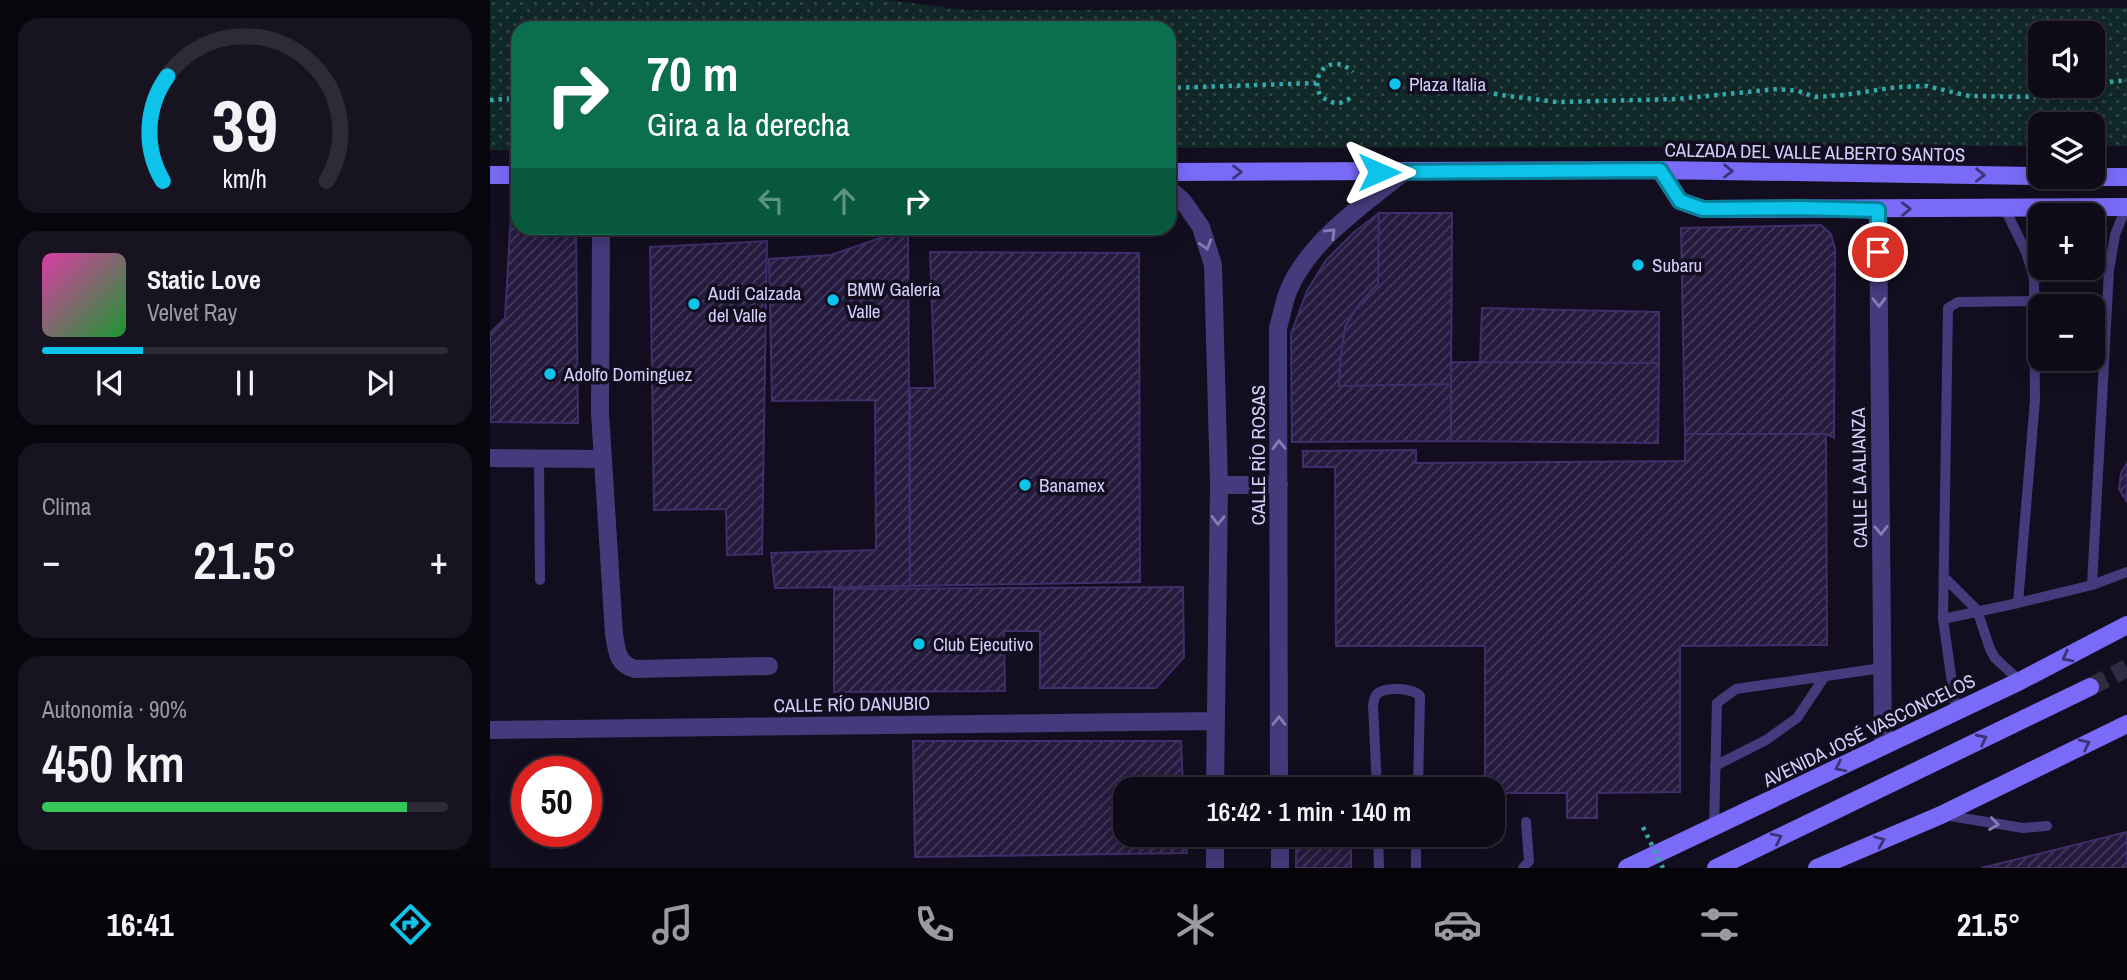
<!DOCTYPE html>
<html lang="es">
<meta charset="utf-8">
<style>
:root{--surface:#0e0a17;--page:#171320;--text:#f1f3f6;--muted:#9b9aa1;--line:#2e2b36;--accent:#0dc3ea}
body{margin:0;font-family:"Archivo Narrow",sans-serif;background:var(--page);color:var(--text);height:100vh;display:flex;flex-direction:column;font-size:26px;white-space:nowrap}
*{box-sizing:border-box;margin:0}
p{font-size:23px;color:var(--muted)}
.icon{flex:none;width:38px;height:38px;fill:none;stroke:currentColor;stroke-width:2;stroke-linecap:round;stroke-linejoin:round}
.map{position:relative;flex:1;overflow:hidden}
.drawer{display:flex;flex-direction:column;gap:18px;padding:18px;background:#08060d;width:490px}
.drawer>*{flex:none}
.banner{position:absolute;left:21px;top:21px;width:665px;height:214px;border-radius:21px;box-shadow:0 4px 18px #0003,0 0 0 2px var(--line);background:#0b6e4f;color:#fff;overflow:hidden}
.controls{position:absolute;left:1538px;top:21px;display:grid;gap:14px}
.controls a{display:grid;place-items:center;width:77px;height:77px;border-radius:14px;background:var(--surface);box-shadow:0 4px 18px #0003,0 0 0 2px var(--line);font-size:35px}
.speed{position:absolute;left:21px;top:756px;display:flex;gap:14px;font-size:35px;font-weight:700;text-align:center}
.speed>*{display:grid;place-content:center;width:91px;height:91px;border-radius:50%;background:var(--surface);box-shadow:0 4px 18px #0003,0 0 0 2px var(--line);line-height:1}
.speed .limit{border:10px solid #d22;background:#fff;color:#111}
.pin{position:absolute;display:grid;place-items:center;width:60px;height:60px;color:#fff;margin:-30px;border:4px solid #fff;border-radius:50%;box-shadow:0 2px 7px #0007}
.me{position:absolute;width:77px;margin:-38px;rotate:90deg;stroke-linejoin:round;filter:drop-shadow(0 0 5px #0008)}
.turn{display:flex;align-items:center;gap:24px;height:147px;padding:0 21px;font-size:32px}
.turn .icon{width:91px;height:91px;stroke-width:2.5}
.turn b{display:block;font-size:49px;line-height:60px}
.lanes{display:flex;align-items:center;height:66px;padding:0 21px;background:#0003;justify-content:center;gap:35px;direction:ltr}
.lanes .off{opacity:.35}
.big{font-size:52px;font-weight:600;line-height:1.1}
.drawer .widget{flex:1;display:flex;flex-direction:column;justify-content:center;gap:10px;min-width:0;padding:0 24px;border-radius:21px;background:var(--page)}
.drawer .dial{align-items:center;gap:0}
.dial svg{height:182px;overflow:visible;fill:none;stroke:var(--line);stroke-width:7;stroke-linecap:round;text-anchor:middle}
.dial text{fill:var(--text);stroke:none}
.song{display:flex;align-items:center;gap:21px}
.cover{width:84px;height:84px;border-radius:10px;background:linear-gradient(135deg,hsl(320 70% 55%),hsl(130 70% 35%))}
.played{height:7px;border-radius:4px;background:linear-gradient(90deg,var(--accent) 25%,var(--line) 25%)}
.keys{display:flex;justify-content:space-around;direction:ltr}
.heat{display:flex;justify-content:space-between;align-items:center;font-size:38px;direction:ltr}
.charge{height:10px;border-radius:5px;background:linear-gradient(90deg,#34c759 90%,var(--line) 0)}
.trip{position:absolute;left:623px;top:777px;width:392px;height:70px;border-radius:21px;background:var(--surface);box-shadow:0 4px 18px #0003,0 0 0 2px var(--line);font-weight:600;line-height:70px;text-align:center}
.dock{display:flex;height:112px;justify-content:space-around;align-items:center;background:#060409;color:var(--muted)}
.dock .icon{width:49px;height:49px}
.dock .current{color:var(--accent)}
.dock b{font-size:32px;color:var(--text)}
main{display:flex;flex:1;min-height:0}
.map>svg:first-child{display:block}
.park{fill:url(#park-dots);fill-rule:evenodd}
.building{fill:url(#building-hatch);stroke:#3e2e6a;stroke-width:2}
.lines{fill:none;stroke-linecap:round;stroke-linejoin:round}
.secondary-tunnel{stroke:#302b40;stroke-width:18;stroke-dasharray:18 9;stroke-linecap:butt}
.path{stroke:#34a8aa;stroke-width:4.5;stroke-dasharray:3.5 5;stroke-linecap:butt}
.service{stroke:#433b7b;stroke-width:10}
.minor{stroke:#433b7b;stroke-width:18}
.secondary{stroke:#796bf7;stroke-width:18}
.path-bridge{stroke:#34a8aa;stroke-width:4.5;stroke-dasharray:3.5 5;stroke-linecap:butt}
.oneway{stroke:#3b3375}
.oneway2{stroke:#867db5}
.route-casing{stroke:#087f98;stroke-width:18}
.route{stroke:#0dc3ea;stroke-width:12}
.poi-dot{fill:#0dc3ea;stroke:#120e1f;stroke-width:2.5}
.labels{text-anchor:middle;stroke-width:7;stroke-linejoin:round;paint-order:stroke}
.poi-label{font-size:19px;fill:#d7cefc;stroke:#120e1f;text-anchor:start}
.street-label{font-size:19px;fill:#d7cefc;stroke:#120e1f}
</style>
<main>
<section class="drawer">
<div class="widget dial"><svg viewBox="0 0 100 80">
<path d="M14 69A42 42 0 1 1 86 69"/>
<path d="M14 69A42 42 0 0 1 16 23" stroke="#0dc3ea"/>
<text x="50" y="56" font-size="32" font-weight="700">39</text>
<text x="50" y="72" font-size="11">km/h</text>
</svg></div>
<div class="widget">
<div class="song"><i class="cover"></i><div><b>Static Love</b><p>Velvet Ray</p></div></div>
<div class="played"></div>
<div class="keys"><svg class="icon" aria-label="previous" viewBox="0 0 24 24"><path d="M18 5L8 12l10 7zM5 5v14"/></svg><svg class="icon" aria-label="pause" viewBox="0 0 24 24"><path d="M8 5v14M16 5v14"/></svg><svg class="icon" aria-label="next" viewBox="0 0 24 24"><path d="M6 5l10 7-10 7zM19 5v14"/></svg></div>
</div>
<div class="widget"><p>Clima</p>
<div class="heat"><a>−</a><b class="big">21.5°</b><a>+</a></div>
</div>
<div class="widget"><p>Autonomía · 90%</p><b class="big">450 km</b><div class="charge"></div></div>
</section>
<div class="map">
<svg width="1637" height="868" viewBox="0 0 1637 868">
<defs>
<pattern id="park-dots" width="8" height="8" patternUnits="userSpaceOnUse" patternTransform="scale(1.75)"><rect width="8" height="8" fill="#112829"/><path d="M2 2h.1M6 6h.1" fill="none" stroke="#334649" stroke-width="1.8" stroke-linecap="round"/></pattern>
<pattern id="building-hatch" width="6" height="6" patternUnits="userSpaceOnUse" patternTransform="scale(1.75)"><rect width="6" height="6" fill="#251b3f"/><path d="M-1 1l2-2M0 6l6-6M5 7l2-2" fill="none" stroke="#443b5c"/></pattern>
</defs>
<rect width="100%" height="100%" fill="#120e1f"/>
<path class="park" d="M0,0H398L476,10H520L1637,8V146H1603V124H1550V146L679,148V28H28V150H0ZM1550,33H1603V86H1550Z"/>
<path class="building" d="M889,213L888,284L869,304L855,327L851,355L849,386L961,384V441L802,442L801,334L817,291L836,260L863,233Z
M889,213H962L961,384L849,386L851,355L855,327L869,304L888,284Z
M21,214H28V228H86L88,423L0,422V333L15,318Z
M1331,225L1341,234L1345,249L1344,438L1336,434H1195L1191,228Z
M407,228H418L420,586L285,588L281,553L386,550L385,400L282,401L279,259L341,255L396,236Z
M277,241L272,554L237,555L236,509L164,510L160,247Z
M440,252L649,253L650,582L420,586V388H445Z
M992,308L1169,312V363L990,362Z
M961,362L1169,363L1168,443L961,441Z
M1195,434H1336L1337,645L1190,646V792L1107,793V818H1077V793H1003V789H995V646H846L845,467H813V451L926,450V463L1195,461Z
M1637,463V502L1629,489L1631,473Z
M693,587L694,657L666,688H550V631H514L515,691L344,692V589Z
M423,741H691L693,789H635V835H696L697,853L425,857Z
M1637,832V868H1491Z
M861,846V868H806V847Z"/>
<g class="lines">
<path class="secondary-tunnel" d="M1600,687L1637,668"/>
<path class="path" d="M954,83L1011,95L1067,102L1187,99L1287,89L1308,91L1325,97L1354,95L1408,87L1437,86L1479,96L1545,97L1597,86
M1603,84L1637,80
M679,88L826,83
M860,98C850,106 840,104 830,95C819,71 844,53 863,72
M0,100L28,98"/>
<path class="service" d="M1544,278L1619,270
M49,458L50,580
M1454,577L1487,610L1500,649L1505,658L1530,681
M1602,585L1619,270L1625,235L1636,207
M1528,603L1602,585L1637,572
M1453,619L1528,603L1545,400L1544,278L1536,252L1514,207
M1466,711L1453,619L1458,308L1468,302L1544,301
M1225,766L1276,740L1307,718L1335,676
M887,789L883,705C884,701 884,697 887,694C894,686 924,688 930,696L928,789
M1454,815L1533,828L1557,826
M1224,827L1227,703L1246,689L1392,668
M888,835L889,868
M926,868V835
M1033,868L1039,861L1036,822"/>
<path class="minor" d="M679,189L693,201L711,227L723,265L729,485L725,789
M1388,210L1393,746
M111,228L110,413L124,634C127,651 127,664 145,669L279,666
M0,458L112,459
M729,485H789
M0,730L724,721
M789,789L788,328C792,315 794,299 800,287C821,240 875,203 914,172
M725,835V868
M790,835V868"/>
<path class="secondary" d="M1170,170L1190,201L1213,209L1637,207
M679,172L1170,170L1550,176
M0,175H28
M1590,177H1637
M1137,868L1530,681L1637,625
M1226,868L1600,687
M1327,868L1451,815L1637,724"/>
<path class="path-bridge" d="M1153,827L1173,868"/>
</g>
<defs><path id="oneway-chevron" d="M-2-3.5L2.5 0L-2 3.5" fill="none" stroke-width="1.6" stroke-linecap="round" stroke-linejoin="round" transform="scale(1.75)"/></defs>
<g class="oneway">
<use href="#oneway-chevron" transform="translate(1238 171) rotate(1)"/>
<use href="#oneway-chevron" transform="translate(747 172)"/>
<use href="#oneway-chevron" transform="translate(1490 175) rotate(1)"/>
<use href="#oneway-chevron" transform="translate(1416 209) rotate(-1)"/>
<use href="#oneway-chevron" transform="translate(1577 657) rotate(152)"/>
<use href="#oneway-chevron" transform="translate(1492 739) rotate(-26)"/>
<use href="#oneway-chevron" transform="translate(1595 744) rotate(-26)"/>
<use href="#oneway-chevron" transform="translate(1350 767) rotate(154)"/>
<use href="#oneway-chevron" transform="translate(1287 838) rotate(-26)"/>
<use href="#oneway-chevron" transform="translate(1390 841) rotate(-23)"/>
</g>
<g class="oneway2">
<use href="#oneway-chevron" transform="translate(841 233) rotate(-45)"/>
<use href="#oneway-chevron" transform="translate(716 245) rotate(73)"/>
<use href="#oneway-chevron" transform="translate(1389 302) rotate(89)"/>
<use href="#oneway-chevron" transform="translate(789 445) rotate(-91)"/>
<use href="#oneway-chevron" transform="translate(728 520) rotate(91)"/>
<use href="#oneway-chevron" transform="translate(1391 530) rotate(89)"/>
<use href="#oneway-chevron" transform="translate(789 721) rotate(-90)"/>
<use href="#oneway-chevron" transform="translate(1504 824) rotate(8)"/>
</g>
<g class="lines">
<g class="route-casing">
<path id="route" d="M889,172L1170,170L1190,201L1213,209L1309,208L1388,210V252"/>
</g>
<use href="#route" class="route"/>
</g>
<g class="poi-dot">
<circle cx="905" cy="84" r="7"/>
<circle cx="1148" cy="265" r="7"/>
<circle cx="343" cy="300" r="7"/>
<circle cx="204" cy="304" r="7"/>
<circle cx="60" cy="374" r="7"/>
<circle cx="535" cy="485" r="7"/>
<circle cx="429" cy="644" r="7"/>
</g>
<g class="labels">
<g class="poi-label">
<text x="919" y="91">Plaza Italia</text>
<text x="1162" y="272">Subaru</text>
<text x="357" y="296">BMW Galería<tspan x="357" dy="22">Valle</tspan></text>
<text x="218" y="300">Audi Calzada<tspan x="218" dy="22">del Valle</tspan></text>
<text x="74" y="381">Adolfo Dominguez</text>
<text x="549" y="492">Banamex</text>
<text x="443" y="651">Club Ejecutivo</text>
</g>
<g class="street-label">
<text transform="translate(1325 152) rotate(1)" y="7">CALZADA DEL VALLE ALBERTO SANTOS</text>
<text transform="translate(768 455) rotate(-90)" y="7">CALLE RÍO ROSAS</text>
<text transform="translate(1369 478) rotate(-91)" y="7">CALLE LA ALIANZA</text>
<text transform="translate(362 704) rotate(-1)" y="7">CALLE RÍO DANUBIO</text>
<text transform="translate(1379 730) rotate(-26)" y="7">AVENIDA JOSÉ VASCONCELOS</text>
</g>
</g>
</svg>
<div class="controls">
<a><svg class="icon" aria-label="sound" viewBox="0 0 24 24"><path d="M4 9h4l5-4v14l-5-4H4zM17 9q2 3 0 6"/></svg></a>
<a><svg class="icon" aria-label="layers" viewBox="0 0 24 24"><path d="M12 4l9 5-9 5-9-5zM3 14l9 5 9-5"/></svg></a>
<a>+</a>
<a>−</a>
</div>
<div class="speed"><div class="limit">50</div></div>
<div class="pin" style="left:1388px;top:252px;background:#d93025"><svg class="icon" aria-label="arrive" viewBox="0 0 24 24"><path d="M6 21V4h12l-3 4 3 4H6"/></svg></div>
<svg class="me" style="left:889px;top:172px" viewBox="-20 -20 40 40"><path d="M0-17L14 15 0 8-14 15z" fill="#0dc3ea" stroke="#fff" stroke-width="4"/></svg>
<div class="trip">16:42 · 1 min · 140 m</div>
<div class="banner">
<div class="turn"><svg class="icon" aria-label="right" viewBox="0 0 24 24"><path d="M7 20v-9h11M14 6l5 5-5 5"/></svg><div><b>70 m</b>Gira a la derecha</div></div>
<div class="lanes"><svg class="icon off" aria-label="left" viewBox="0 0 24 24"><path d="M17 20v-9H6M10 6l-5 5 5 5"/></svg><svg class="icon off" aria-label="ahead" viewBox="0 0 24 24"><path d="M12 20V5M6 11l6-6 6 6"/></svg><svg class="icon" aria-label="right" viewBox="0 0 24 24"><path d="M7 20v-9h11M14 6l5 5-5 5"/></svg></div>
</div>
</div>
</main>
<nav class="dock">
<b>16:41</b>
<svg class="icon current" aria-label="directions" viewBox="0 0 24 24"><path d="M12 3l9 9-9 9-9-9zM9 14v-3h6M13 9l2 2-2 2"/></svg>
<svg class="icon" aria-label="music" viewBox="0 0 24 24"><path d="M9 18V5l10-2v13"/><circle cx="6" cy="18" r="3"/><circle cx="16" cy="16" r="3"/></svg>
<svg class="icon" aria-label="phone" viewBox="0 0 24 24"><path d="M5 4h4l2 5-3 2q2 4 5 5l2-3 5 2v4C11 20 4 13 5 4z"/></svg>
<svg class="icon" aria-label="climate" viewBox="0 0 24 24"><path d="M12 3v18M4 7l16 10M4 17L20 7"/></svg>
<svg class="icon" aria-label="car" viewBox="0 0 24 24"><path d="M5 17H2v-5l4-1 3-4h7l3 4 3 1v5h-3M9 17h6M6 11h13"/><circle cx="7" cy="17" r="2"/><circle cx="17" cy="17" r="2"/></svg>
<svg class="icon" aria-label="filters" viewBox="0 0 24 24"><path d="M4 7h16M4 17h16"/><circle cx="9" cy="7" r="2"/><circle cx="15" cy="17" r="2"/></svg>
<b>21.5°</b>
</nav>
